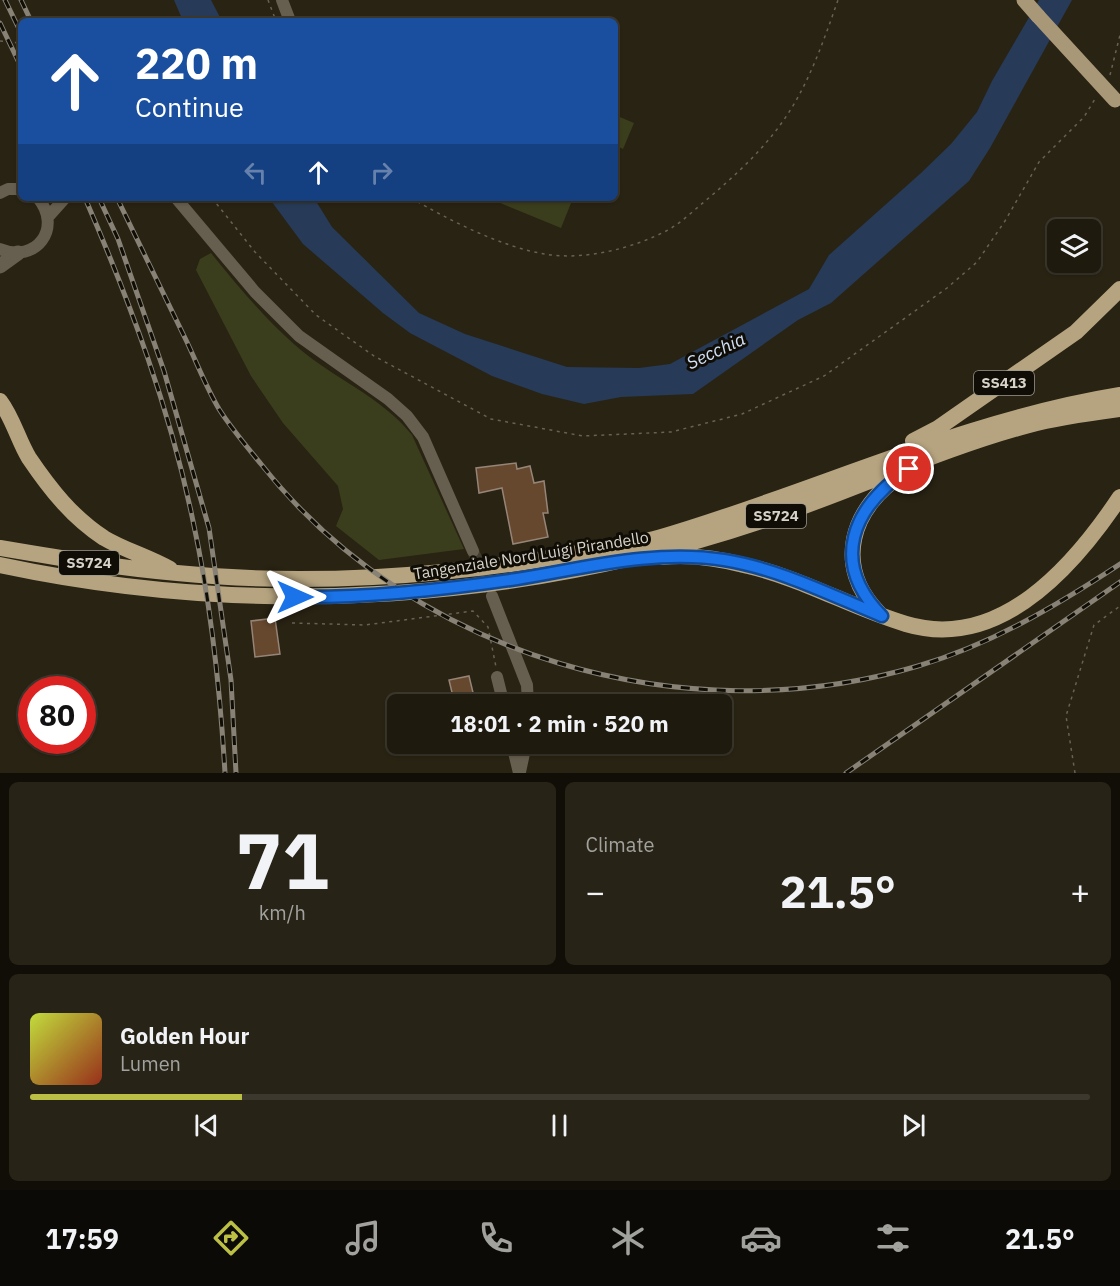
<!DOCTYPE html>
<meta charset="utf-8">
<style>
:root{--surface:#1f1a0e;--page:#272317;--text:#f1f3f6;--muted:#a1a19e;--line:#3c382e;--accent:#bbc045}
body{margin:0;font-family:"IBM Plex Sans",sans-serif;background:var(--page);color:var(--text);height:100vh;display:flex;flex-direction:column;font-size:22px;white-space:nowrap}
*{box-sizing:border-box;margin:0}
p{font-size:20px;color:var(--muted)}
.icon{flex:none;width:33px;height:33px;fill:none;stroke:currentColor;stroke-width:2;stroke-linecap:round;stroke-linejoin:round}
.map{position:relative;height:773px;overflow:hidden}
.panel{display:flex;flex-direction:column;gap:9px;padding:9px;background:#110e08;flex:1}
.panel>*{flex:none}
.guide{position:absolute;left:18px;top:18px;width:600px;height:183px;border-radius:9px;box-shadow:0 2px 4px #0004,0 0 0 2px var(--line);background:#1a4fa0;color:#fff;overflow:hidden}
.controls{position:absolute;left:1047px;top:219px;display:grid;gap:12px}
.controls a{display:grid;place-items:center;width:54px;height:54px;border-radius:9px;background:var(--surface);box-shadow:0 2px 4px #0004,0 0 0 2px var(--line);font-size:30px}
.speed{position:absolute;left:18px;top:676px;display:flex;gap:12px;font-size:30px;font-weight:700;text-align:center}
.speed>*{display:grid;place-content:center;width:78px;height:78px;border-radius:50%;background:var(--surface);box-shadow:0 2px 4px #0004,0 0 0 2px var(--line);line-height:1}
.speed .limit{border:9px solid #d22;background:#fff;color:#111}
.pin{position:absolute;display:grid;place-items:center;width:51px;height:51px;color:#fff;margin:-26px;border:3px solid #fff;border-radius:50%;box-shadow:0 2px 6px #0007}
.me{position:absolute;width:66px;margin:-33px;rotate:90deg;stroke-linejoin:round;filter:drop-shadow(0 0 4px #0008)}
.turn{display:flex;align-items:center;gap:21px;height:126px;padding:0 18px;font-size:27px}
.turn .icon{width:78px;height:78px;stroke-width:2.5}
.turn b{display:block;font-size:42px;line-height:51px}
.lanes{display:flex;align-items:center;height:57px;padding:0 18px;background:#0003;justify-content:center;gap:30px;direction:ltr}
.lanes .off{opacity:.35}
.big{font-size:45px;font-weight:800;line-height:1.1}
.panel .widget{flex:1;display:flex;flex-direction:column;justify-content:center;gap:9px;min-width:0;padding:0 21px;border-radius:9px;background:var(--page)}
.panel .dial{align-items:center;gap:0}
.dial b{font-size:78px;line-height:1}
.song{display:flex;align-items:center;gap:18px}
.cover{width:72px;height:72px;border-radius:9px;background:linear-gradient(135deg,hsl(70 70% 55%),hsl(10 70% 35%))}
.played{height:6px;border-radius:3px;background:linear-gradient(90deg,var(--accent) 20%,var(--line) 20%)}
.keys{display:flex;justify-content:space-around;direction:ltr}
.heat{display:flex;justify-content:space-between;align-items:center;font-size:33px;direction:ltr}
.panel .tiles{flex:1;display:grid;gap:9px;grid-template-columns:1fr 1fr}
.widget:last-child{grid-column:span 2}
.trip{position:absolute;left:387px;top:694px;width:345px;height:60px;border-radius:9px;background:var(--surface);box-shadow:0 2px 4px #0004,0 0 0 2px var(--line);font-weight:800;line-height:60px;text-align:center}
.tabs{display:flex;height:96px;justify-content:space-around;align-items:center;background:#0c0a06;color:var(--muted)}
.tabs .icon{width:42px;height:42px}
.tabs .on{color:var(--accent)}
.tabs b{font-size:27px;color:var(--text)}
.map>svg:first-child{display:block}
.green{fill:#3b3e1c}
.water{fill:#273a57}
.building{fill:#66482e;stroke:#958477;stroke-width:1.5}
.lines{fill:none;stroke-linecap:round;stroke-linejoin:round}
.minor-tunnel{stroke:#433d2e;stroke-width:12;stroke-dasharray:12 6;stroke-linecap:butt}
.path{stroke:#676254;stroke-width:1.5;stroke-dasharray:3 4.5;stroke-linecap:butt}
.minor{stroke:#665e4f;stroke-width:12}
.tertiary{stroke:#665e4f;stroke-width:15}
.primary{stroke:#a99878;stroke-width:15}
.trunk{stroke:#b6a480;stroke-width:16}
.rail-casing{stroke:#878275;stroke-width:5}
.rail{stroke:#0f0d06;stroke-width:3;stroke-dasharray:9;stroke-linecap:butt}
.primary-bridge{stroke:#a99878;stroke-width:15}
.route-casing{stroke:#114b97;stroke-width:15}
.route{stroke:#1a73e8;stroke-width:10}
.labels{text-anchor:middle;stroke-width:6;stroke-linejoin:round;paint-order:stroke}
.shield{fill:#0f0d06;stroke:#9b988e;stroke-width:1.5}
.shield-label{font-size:15px;font-weight:bold;fill:#d7d3c9}
.street-label{font-size:16px;fill:#d7d3c9;stroke:#0f0d06}
.water-label{font-size:18px;font-style:italic;fill:#d1e0f6;stroke:#0f0d06}
</style>
<div class="map">
<svg width="1120" height="773" viewBox="0 0 1120 773">
<rect width="100%" height="100%" fill="#292313"/>
<path class="green" d="M615,115L634,123L623,149L615,145Z
M488,198H573L561,228Z
M211,253C237,285 264,318 295,345C332,378 381,396 412,435L464,549L379,560L336,526L343,509L338,486L283,423L251,376L196,270L200,259Z"/>
<path class="water" d="M174,0H211L222,21H183Z
M1039,0H1072L990,148L969,181L831,303L798,320L693,394L621,397L584,404L542,394L492,376L410,333L383,313L303,244L269,198H314L332,227L419,313L465,334L567,367L639,368L670,364L809,289L829,255L921,173L951,144L977,112L992,81Z"/>
<path class="building" d="M516,463L517,469L530,466L534,483L544,481L548,513H543L548,537L513,544L502,488L479,493L476,468Z
M275,618L280,654L255,657L251,621Z
M469,676L476,705H455L449,680Z"/>
<g class="lines">
<path class="minor-tunnel" d="M473,551L490,591"/>
<path class="path" d="M268,0L276,21
M0,41L21,43
M1110,75L1120,35
M212,198L255,252L316,315L374,356L491,419L583,436L671,432L742,414L824,376L947,288L977,262L1005,221L1039,162L1084,117L1095,99
M411,198C449,220 501,247 545,254C584,261 634,248 668,230C682,222 693,211 704,202C737,174 768,146 791,109C812,75 825,37 838,0
M292,623L365,625L473,611L488,627L496,667
M1075,773L1066,716L1094,625L1120,606"/>
<path class="minor" d="M282,0L290,21
M0,193L8,189H21
M176,198L255,292L299,336L388,399L407,416L423,437L473,551
M48,217L65,198
M0,249C36,264 63,228 38,198
M492,596L527,685L528,705
M497,677L504,705
M512,744L519,773
M520,772L526,744"/>
<path class="tertiary" d="M0,266L18,253"/>
<path class="primary" d="M1024,0L1038,16"/>
<path class="trunk" d="M0,401C13,418 18,440 29,458C50,489 72,517 104,538C124,550 149,557 170,569
M913,441L938,428L1076,332L1120,289
M0,548C59,558 118,568 177,573C303,586 443,577 567,555C597,549 629,546 658,538C813,493 960,421 1120,395
M663,557C691,554 721,559 748,566C804,579 852,608 906,624C1000,652 1074,566 1120,497
M0,565C258,620 530,602 779,515C863,486 943,448 1029,425C1059,417 1090,413 1120,409
M879,613C833,566 851,507 903,474"/>
<g class="rail-casing">
<path id="rail" d="M5,0L21,33
M21,0L31,21
M0,23L21,67
M85,198C130,302 170,409 193,521C211,604 220,688 225,773
M99,198L118,239L164,371L209,528L231,680L236,773
M117,198C140,245 163,293 186,340C197,363 206,387 219,409C231,428 247,447 261,464C413,657 685,735 918,666C992,644 1056,606 1120,564
M846,773L1120,582"/>
</g>
<use href="#rail" class="rail"/>
<path class="primary-bridge" d="M1038,16L1115,100"/>
</g>
<g class="lines">
<g class="route-casing">
<path id="route" d="M295,597C370,598 443,590 517,579C585,568 655,549 724,560C780,569 830,595 882,616C829,562 852,507 909,469"/>
</g>
<use href="#route" class="route"/>
</g>
<g class="labels">
<g class="shield">
<rect x="974" y="371" width="60" height="24" rx="4.5"/>
<rect x="746" y="504" width="60" height="24" rx="4.5"/>
<rect x="59" y="551" width="60" height="24" rx="4.5"/>
</g>
<g class="shield-label">
<text x="1004" y="388">SS413</text>
<text x="776" y="521">SS724</text>
<text x="89" y="568">SS724</text>
</g>
<g class="street-label">
<text transform="translate(531 555) rotate(-9)" y="6">Tangenziale Nord Luigi Pirandello</text>
</g>
<g class="water-label">
<text transform="translate(716 351) rotate(-25)" y="6">Secchia</text>
</g>
</g>
</svg>
<div class="controls">
<a><svg class="icon" aria-label="layers" viewBox="0 0 24 24"><path d="M12 4l9 5-9 5-9-5zM3 14l9 5 9-5"/></svg></a>
</div>
<div class="speed"><div class="limit">80</div></div>
<div class="pin" style="left:909px;top:469px;background:#d93025"><svg class="icon" aria-label="arrive" viewBox="0 0 24 24"><path d="M6 21V4h12l-3 4 3 4H6"/></svg></div>
<svg class="me" style="left:295px;top:597px" viewBox="-20 -20 40 40"><path d="M0-17L14 15 0 8-14 15z" fill="#1a73e8" stroke="#fff" stroke-width="4"/></svg>
<div class="trip">18:01 · 2 min · 520 m</div>
<div class="guide">
<div class="turn"><svg class="icon" aria-label="ahead" viewBox="0 0 24 24"><path d="M12 20V5M6 11l6-6 6 6"/></svg><div><b>220 m</b>Continue</div></div>
<div class="lanes"><svg class="icon off" aria-label="left" viewBox="0 0 24 24"><path d="M17 20v-9H6M10 6l-5 5 5 5"/></svg><svg class="icon" aria-label="ahead" viewBox="0 0 24 24"><path d="M12 20V5M6 11l6-6 6 6"/></svg><svg class="icon off" aria-label="right" viewBox="0 0 24 24"><path d="M7 20v-9h11M14 6l5 5-5 5"/></svg></div>
</div>
</div>
<section class="panel">
<div class="tiles">
<div class="widget dial"><b>71</b><p>km/h</p></div>
<div class="widget"><p>Climate</p>
<div class="heat"><a>−</a><b class="big">21.5°</b><a>+</a></div>
</div>
<div class="widget">
<div class="song"><i class="cover"></i><div><b>Golden Hour</b><p>Lumen</p></div></div>
<div class="played"></div>
<div class="keys"><svg class="icon" aria-label="previous" viewBox="0 0 24 24"><path d="M18 5L8 12l10 7zM5 5v14"/></svg><svg class="icon" aria-label="pause" viewBox="0 0 24 24"><path d="M8 5v14M16 5v14"/></svg><svg class="icon" aria-label="next" viewBox="0 0 24 24"><path d="M6 5l10 7-10 7zM19 5v14"/></svg></div>
</div>
</div>
</section>
<nav class="tabs">
<b>17:59</b>
<svg class="icon on" aria-label="directions" viewBox="0 0 24 24"><path d="M12 3l9 9-9 9-9-9zM9 14v-3h6M13 9l2 2-2 2"/></svg>
<svg class="icon" aria-label="music" viewBox="0 0 24 24"><path d="M9 18V5l10-2v13"/><circle cx="6" cy="18" r="3"/><circle cx="16" cy="16" r="3"/></svg>
<svg class="icon" aria-label="phone" viewBox="0 0 24 24"><path d="M5 4h4l2 5-3 2q2 4 5 5l2-3 5 2v4C11 20 4 13 5 4z"/></svg>
<svg class="icon" aria-label="climate" viewBox="0 0 24 24"><path d="M12 3v18M4 7l16 10M4 17L20 7"/></svg>
<svg class="icon" aria-label="car" viewBox="0 0 24 24"><path d="M5 17H2v-5l4-1 3-4h7l3 4 3 1v5h-3M9 17h6M6 11h13"/><circle cx="7" cy="17" r="2"/><circle cx="17" cy="17" r="2"/></svg>
<svg class="icon" aria-label="filters" viewBox="0 0 24 24"><path d="M4 7h16M4 17h16"/><circle cx="9" cy="7" r="2"/><circle cx="15" cy="17" r="2"/></svg>
<b>21.5°</b>
</nav>
